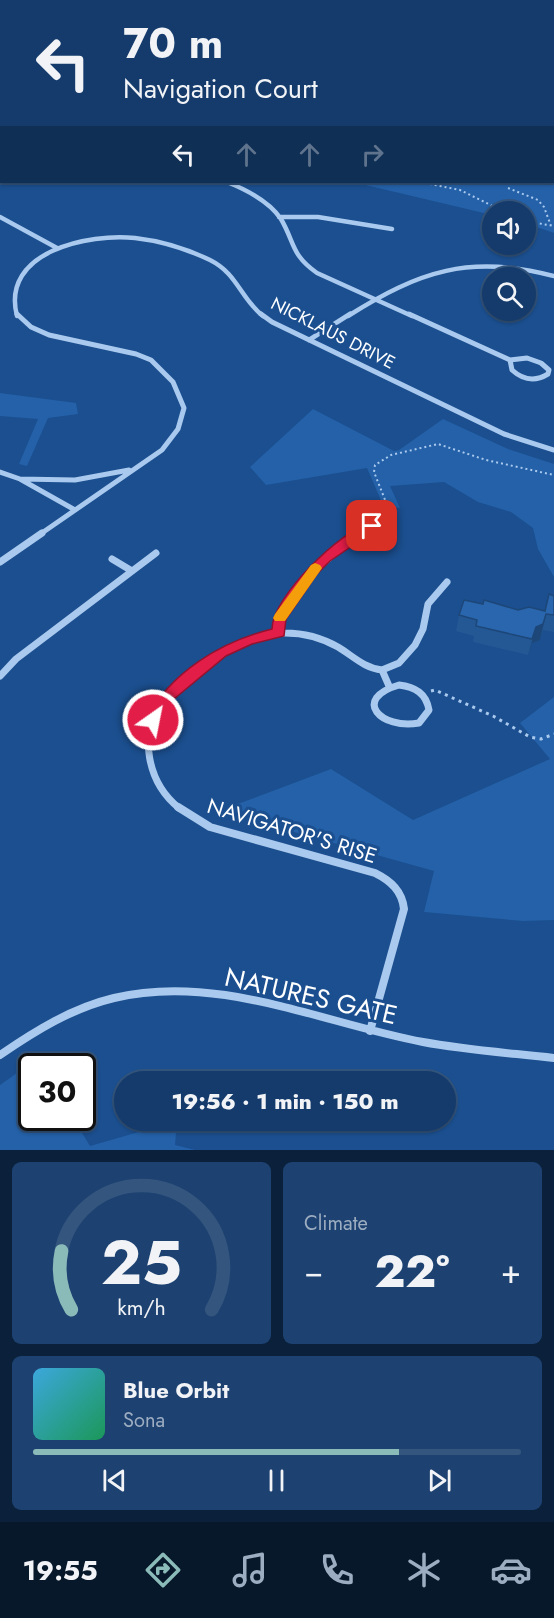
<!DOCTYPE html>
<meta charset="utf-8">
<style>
:root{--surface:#143b6b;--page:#1d4271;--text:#f1f3f6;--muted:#9dadc1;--line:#33557e;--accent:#8bbbb9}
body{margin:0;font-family:Jost,sans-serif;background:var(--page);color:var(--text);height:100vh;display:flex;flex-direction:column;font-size:22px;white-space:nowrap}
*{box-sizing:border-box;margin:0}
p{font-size:20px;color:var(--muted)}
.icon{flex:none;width:33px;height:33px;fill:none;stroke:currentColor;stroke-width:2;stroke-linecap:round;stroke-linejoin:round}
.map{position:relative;height:1150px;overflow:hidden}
.sheet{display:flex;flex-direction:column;gap:12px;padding:12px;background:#0b203b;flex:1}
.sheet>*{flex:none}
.banner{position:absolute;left:0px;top:0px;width:555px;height:183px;box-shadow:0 2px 4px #0004,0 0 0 2px var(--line);background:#143b6b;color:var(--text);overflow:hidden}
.fabs{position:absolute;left:482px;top:201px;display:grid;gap:12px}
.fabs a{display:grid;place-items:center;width:54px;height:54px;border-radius:50%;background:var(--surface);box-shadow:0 2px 4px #0004,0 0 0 2px var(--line);font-size:30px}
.speed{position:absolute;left:18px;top:1053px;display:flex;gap:12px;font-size:30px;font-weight:700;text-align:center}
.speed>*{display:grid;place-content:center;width:78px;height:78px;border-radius:50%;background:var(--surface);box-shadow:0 2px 4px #0004,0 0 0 2px var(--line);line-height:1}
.speed .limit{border:3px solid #111;border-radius:9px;background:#fff;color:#111}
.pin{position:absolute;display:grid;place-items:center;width:51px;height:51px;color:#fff;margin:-26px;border-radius:12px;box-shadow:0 3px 9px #0006}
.me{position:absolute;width:66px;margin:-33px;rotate:33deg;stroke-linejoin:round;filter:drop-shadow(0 0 4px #0008)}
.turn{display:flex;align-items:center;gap:21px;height:126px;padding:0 24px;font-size:27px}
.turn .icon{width:78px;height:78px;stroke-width:2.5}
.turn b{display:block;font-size:42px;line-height:51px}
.lanes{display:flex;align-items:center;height:57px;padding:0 24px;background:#0003;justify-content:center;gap:30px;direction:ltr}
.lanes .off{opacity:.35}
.big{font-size:45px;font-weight:800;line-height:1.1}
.sheet .card{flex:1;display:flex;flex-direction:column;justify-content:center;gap:9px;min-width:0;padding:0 21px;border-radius:9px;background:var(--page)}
.sheet .dial{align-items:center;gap:0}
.dial svg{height:156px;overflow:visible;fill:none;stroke:var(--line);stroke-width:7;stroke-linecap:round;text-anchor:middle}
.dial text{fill:var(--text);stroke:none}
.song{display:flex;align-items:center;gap:18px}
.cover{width:72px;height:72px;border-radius:9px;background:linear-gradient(135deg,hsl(200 70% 55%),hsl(150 70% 35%))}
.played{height:6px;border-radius:3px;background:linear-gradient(90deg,var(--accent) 75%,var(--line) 75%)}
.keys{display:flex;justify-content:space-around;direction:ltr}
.heat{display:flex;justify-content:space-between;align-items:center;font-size:33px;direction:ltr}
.sheet .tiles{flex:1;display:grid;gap:12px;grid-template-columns:1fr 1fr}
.card:last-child{grid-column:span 2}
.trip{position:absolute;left:114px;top:1071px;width:342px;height:60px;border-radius:30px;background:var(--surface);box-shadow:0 2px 4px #0004,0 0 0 2px var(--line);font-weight:800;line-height:60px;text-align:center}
.menu{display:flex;height:96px;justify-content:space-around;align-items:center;background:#08182b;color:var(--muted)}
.menu .icon{width:42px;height:42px}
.menu .current{color:var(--accent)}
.menu b{font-size:27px;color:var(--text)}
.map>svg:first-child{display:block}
.green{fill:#2461a8}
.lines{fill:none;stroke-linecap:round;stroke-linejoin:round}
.path-far2{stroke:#a9c9ee;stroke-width:1.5;stroke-dasharray:1.5 2;stroke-linecap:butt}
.path-far1{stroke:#a9c9ee;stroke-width:2;stroke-dasharray:2 3;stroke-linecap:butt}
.path{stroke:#a9c9ee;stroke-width:3;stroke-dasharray:3 4.5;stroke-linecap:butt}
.minor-far3{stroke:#a9c9ee;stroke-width:4.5}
.minor-far2{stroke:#a9c9ee;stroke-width:5}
.minor-far1{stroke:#a9c9ee;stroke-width:7}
.minor{stroke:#a9c9ee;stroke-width:8}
.wall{fill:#245895}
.shaded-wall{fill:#1d4779}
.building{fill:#2a66ad;stroke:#1d4779;stroke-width:1.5}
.route{fill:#e11d48;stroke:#92132f;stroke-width:1.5}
.slow{fill:#f59e0b}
.labels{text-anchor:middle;stroke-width:6;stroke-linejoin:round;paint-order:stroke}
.far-street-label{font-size:18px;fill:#fff;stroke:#1b4f8f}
.street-label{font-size:21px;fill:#fff;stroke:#1b4f8f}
.near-street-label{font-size:26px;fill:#fff;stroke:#1b4f8f}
</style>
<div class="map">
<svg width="554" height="1150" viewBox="0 0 554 1150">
<rect width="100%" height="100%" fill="#1b4f8f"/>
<path class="green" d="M554,119V233L525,223V212H492V215L353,182H554Z
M0,393L76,403L78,414L48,418L27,466L19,464L38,419L0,416Z
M313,409L394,451L399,450L443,419L508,449L554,464V577L538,549L533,528L511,512L478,502L444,482L390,486L400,508L383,505L367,468L266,485L250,467Z
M554,697V920L523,921L424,912L434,871L219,811L331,769L413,820L550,759L520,723Z
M38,1058L42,1066H32V1118H73L90,1146L177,1121L175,1145L195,1150H0V1085Z"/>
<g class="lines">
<path class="path-far2" d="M382,0L386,2
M540,0L549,2"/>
<path class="path-far1" d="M420,182L460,190L505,212
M508,188L538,200L544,207L551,226
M525,221L554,226
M383,526L391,515L374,472L375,465L391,455L438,444L486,460L554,475"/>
<path class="path" d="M431,691L435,690L493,716L530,737L541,739L554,734"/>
<path class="minor-far3" d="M227,182C247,190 269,201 281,219C295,243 291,255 317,273L412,316
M0,217L57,248
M279,217H318L392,229
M17,316C0,251 90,233 135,238C161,241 187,249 210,260C238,274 240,298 263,316
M348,316C419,271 470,254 554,276"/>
<path class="minor-far2" d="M17,314L31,327L49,335L136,354L151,360L173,382L184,408L178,429L162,450L39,535
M261,314L272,322L504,434L554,450
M409,314L510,360
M309,340L350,314
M527,358L541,363L549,370L548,374C535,382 523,380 512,370L510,360Z
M0,472L20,479L75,510
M20,479L75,480L129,470
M360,535L372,526"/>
<path class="minor-far1" d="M112,559L132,571
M0,562L42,533
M279,633C281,592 331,555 362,533
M382,670L399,663L415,645L423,629L428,604L447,582
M0,676L16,659L156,553
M399,685C415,687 426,693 429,710L419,723C381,730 351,699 399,685Z
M179,808C148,783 137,735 163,701C173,689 186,681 198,671C223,652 252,632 285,633C303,633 322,638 338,647C353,656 364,668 382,670L389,686"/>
<path class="minor" d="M178,807L210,827L375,873C391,881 402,891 404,909L370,1031
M0,1055C35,1031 72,1008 114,998C218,973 322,1023 423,1042C466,1050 510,1053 554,1058"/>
</g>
<path class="wall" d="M554,596V632L543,630L540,640L532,643L528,655L473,642L474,636L456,631L459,615L483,604L518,610L545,611Z"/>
<path class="shaded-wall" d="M79,182H94L80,184Z
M546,614L540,640L532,643L528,655L536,627Z"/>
<path class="building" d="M549,594L554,596V615L546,614L543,624L536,627L532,639L476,626L477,620L459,615L464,600L483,604L484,600L518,610L529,607L545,611Z"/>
<path class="route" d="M372,522L377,523L379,526L377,529L330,561L317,574L286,619L284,636L252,644L226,656L174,699L158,724H147L145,720C171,672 220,642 272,629C272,597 341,530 372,522Z"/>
<path class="slow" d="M315,563L320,565L322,568L320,571L285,621H275L273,618L275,614L311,565Z"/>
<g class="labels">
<g class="far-street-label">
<text transform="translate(333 333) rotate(27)" y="6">NICKLAUS DRIVE</text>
</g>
<g class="street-label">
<text transform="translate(292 831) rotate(17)" y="7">NAVIGATOR'S RISE</text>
</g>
<g class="near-street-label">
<text transform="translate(311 996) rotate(13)" y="9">NATURES GATE</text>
</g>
</g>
</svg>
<div class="fabs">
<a><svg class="icon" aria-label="sound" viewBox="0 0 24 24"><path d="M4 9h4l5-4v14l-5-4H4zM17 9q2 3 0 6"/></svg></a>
<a><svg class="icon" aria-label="search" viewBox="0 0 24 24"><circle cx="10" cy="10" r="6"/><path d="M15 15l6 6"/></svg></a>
</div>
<div class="speed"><div class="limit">30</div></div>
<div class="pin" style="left:372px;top:526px;background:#d93025"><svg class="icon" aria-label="arrive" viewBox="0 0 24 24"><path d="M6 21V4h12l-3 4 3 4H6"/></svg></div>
<svg class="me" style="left:153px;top:720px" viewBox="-20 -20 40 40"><circle r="17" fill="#e11d48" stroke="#fff" stroke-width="3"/><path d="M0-11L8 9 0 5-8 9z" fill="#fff"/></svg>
<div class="trip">19:56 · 1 min · 150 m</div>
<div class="banner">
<div class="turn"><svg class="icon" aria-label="left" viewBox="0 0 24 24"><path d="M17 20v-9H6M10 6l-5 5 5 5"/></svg><div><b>70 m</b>Navigation Court</div></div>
<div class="lanes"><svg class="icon" aria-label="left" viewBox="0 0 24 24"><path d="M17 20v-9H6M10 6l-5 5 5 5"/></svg><svg class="icon off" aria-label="ahead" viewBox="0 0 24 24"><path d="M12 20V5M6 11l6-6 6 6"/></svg><svg class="icon off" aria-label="ahead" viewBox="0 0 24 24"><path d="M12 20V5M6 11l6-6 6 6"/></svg><svg class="icon off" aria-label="right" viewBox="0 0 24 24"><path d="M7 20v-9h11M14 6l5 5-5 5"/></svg></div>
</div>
</div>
<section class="sheet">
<div class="tiles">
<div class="card dial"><svg viewBox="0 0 100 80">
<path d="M14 69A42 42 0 1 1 86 69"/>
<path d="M14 69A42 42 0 0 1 9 39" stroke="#8bbbb9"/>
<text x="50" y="56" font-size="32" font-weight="700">25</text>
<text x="50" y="72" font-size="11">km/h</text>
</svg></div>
<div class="card"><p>Climate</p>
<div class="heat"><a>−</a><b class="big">22°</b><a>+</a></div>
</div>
<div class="card">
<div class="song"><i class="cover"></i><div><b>Blue Orbit</b><p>Sona</p></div></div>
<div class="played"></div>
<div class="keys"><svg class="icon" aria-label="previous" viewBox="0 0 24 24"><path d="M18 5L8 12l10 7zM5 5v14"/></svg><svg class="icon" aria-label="pause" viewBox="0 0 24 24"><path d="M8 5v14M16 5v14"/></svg><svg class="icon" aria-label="next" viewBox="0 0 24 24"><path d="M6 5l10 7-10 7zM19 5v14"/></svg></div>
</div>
</div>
</section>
<nav class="menu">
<b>19:55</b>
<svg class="icon current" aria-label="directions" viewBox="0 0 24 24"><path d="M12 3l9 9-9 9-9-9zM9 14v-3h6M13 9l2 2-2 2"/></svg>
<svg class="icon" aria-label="music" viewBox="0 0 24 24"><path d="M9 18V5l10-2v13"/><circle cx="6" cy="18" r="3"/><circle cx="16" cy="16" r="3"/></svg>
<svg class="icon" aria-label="phone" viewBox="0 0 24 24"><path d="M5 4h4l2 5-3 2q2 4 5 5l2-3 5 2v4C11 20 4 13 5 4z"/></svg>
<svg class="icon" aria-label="climate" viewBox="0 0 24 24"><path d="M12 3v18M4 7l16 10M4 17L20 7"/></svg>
<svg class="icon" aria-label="car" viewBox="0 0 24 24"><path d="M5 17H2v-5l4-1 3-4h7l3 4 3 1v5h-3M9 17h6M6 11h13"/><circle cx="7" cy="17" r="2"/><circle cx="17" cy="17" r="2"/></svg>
</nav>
